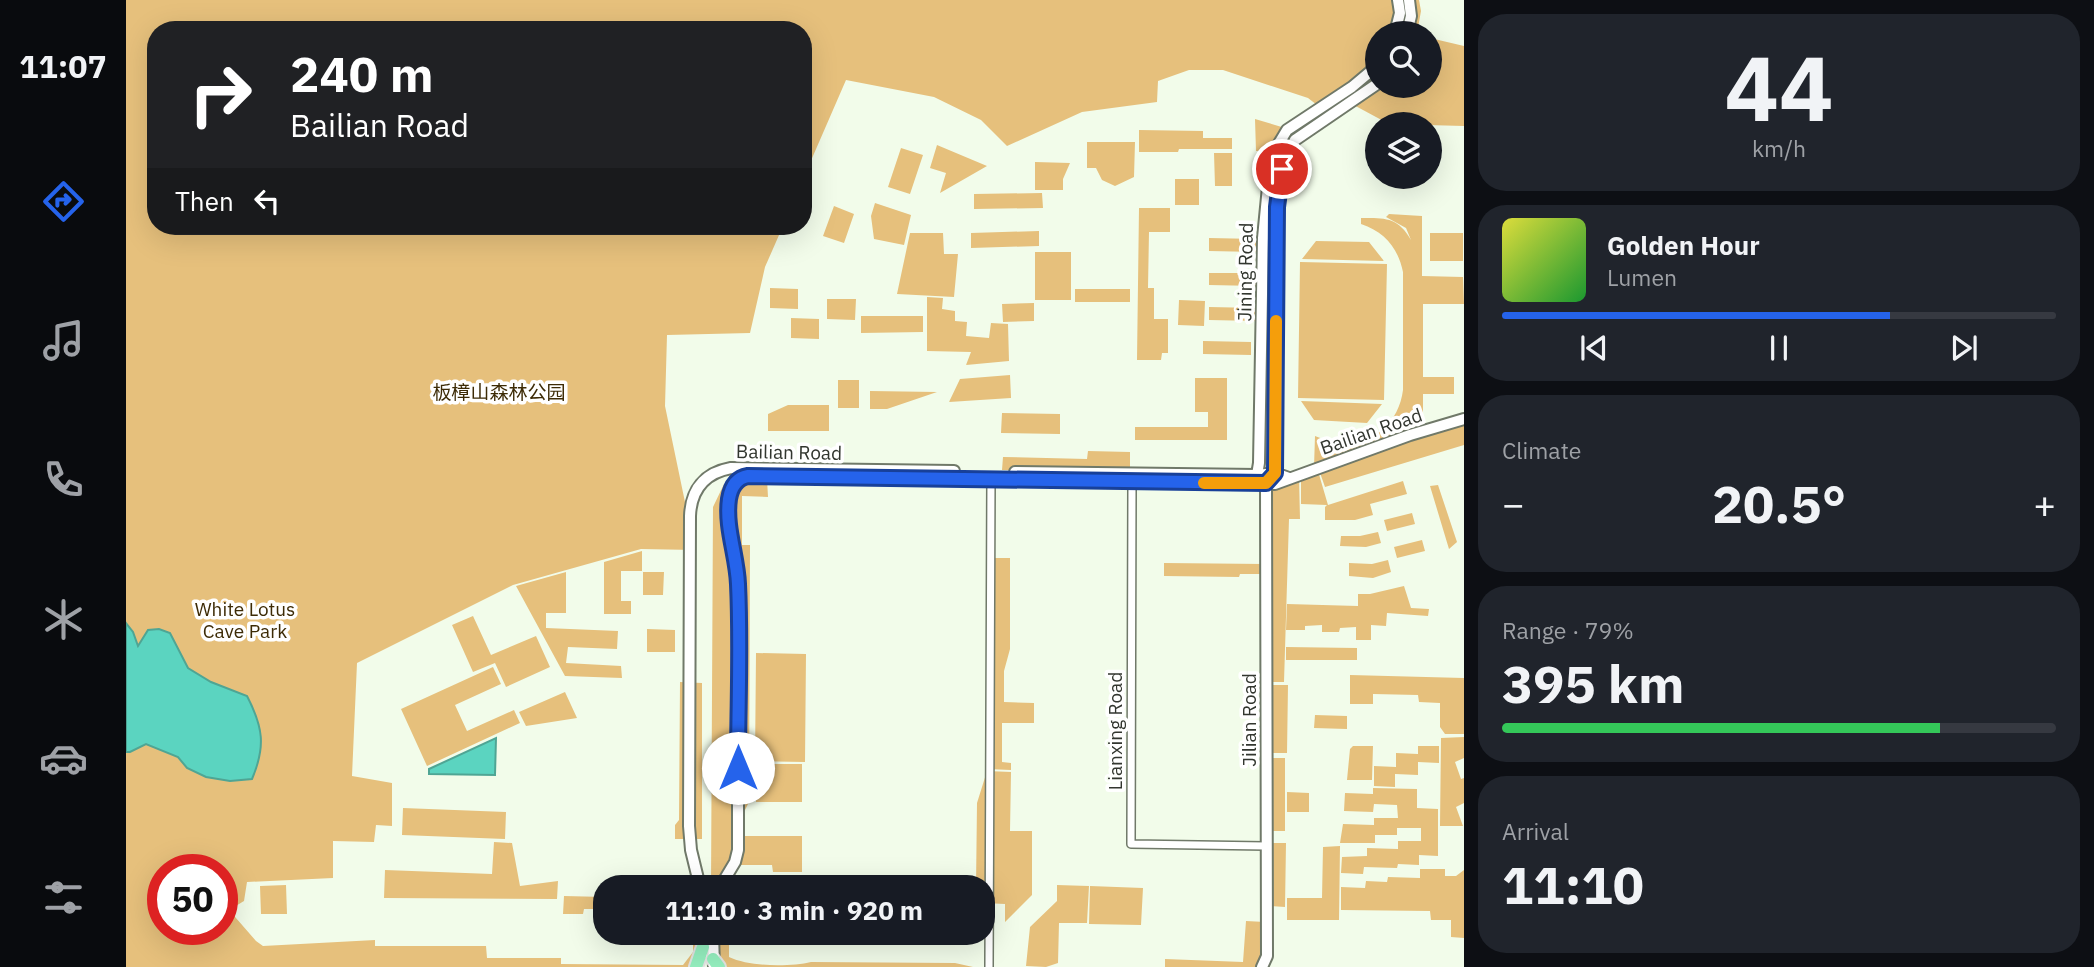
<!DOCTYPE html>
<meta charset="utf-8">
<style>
:root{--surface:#171b24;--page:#20242c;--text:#f1f3f6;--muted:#9ea1a6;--line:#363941;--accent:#2563eb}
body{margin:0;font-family:"IBM Plex Sans","Noto Sans SC",sans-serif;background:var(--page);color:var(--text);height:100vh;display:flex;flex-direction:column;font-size:26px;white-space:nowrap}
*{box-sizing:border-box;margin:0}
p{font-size:23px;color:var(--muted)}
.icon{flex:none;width:38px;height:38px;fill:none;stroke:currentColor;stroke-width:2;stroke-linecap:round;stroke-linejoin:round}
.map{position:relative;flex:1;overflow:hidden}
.sheet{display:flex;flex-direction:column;gap:14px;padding:14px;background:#0d0f14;width:630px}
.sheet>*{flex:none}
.guide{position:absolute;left:21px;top:21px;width:665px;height:214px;border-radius:28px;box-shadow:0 7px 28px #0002;background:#202124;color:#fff;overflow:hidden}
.buttons{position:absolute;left:1239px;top:21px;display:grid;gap:14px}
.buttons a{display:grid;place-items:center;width:77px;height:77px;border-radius:50%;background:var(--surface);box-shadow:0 7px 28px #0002;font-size:35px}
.speed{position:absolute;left:21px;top:854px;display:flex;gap:14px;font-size:35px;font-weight:700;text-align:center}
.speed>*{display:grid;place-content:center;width:91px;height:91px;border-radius:50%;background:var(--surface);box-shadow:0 7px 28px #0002;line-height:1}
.speed .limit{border:10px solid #d22;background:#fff;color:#111}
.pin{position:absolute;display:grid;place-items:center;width:60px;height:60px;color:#fff;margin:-30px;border:4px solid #fff;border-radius:50%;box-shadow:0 2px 7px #0007}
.me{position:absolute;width:77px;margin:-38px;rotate:0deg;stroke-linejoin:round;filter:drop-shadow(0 0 5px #0008)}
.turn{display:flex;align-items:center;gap:24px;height:147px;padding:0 28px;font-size:32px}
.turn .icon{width:91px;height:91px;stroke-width:2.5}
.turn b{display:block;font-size:49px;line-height:60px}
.then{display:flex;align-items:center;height:66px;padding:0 28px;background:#0003;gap:14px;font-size:26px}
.big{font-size:52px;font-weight:700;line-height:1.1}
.sheet .tile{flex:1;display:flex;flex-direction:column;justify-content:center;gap:10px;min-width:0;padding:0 24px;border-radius:28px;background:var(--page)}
.sheet .dial{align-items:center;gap:0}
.dial b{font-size:91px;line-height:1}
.song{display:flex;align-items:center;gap:21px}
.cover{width:84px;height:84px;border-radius:10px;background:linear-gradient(135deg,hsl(60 70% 55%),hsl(130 70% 35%))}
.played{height:7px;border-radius:4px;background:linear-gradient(90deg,var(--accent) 70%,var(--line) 70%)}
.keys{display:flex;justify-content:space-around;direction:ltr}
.heat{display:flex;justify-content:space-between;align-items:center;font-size:38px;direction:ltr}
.charge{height:10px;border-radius:5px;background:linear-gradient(90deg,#34c759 79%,var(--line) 0)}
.trip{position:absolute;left:467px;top:875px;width:402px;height:70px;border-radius:28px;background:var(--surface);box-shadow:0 7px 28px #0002;font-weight:700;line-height:70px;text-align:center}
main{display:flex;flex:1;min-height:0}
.tab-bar{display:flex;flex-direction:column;width:126px;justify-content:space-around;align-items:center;background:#090b0e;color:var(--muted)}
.tab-bar .icon{width:49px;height:49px}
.tab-bar .on{color:var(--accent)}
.tab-bar b{font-size:32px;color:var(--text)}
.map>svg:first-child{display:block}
.green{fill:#e6c07c;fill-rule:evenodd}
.water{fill:#5bd4c0;stroke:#4fa594;stroke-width:2}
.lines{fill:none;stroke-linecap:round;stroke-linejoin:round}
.minor-casing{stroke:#707969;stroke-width:10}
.secondary-casing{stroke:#707969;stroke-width:14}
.primary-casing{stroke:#e2e3e2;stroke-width:16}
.minor{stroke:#fff;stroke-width:7}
.secondary{stroke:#fff;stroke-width:10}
.primary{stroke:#95efbf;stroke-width:12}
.route-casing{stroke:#184099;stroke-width:18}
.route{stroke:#2563eb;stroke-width:12}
.slow{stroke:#f59e0b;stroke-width:12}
.labels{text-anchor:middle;stroke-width:7;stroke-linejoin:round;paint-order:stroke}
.street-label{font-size:19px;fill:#32362f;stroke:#fff}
.park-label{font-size:19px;fill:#3d2b06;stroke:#fff}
</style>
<main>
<nav class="tab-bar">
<b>11:07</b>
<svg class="icon on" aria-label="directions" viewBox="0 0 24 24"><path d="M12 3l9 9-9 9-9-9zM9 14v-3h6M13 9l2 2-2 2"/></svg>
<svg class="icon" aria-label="music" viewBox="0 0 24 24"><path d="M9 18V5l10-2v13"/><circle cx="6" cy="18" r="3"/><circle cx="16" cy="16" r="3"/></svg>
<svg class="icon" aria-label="phone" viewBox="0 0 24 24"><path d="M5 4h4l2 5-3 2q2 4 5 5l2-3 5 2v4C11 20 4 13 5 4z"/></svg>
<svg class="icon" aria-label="climate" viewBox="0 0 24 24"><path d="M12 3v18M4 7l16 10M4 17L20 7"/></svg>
<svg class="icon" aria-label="car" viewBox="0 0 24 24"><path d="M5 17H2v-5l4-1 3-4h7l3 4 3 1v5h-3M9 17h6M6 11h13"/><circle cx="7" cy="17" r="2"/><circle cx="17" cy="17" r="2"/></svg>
<svg class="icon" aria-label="filters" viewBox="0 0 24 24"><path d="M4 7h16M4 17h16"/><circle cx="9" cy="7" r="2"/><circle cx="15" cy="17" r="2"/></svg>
</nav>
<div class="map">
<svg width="1338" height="967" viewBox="0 0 1338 967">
<rect width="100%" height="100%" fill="#f2fcea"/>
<path class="green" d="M0,0H1293L1295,11L1291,33H1251V86H1304V38L1338,46V126L1263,124L1224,103L1204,115L1182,98L1097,70H1063L1032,81L1031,102L956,112L881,146L855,120L808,97L720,80L677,179V30H30V226H657L639,267L624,333L541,335L539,406L569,550L515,549L387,585L231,663L226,776L266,783V826L250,825L248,842L207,841V878L121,882L118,901L103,910L130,941L137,946L249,940V946H360L361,958H435V964L557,965L567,952V933H576L570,967H0ZM37,870H96V929H37Z
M1129,119L1159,128L1147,151H1130Z
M1013,130L1077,131V138H1106V149H1053L1052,152H1013Z
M961,142H1009L1008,177L989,186L976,180L970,168H961Z
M811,145L861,166L814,193L820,173L804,168Z
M775,148L797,155L784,194L762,187Z
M1088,153H1106V186H1089Z
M909,162L944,163L937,179V190H909Z
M1049,179H1073V205H1049Z
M916,193L917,208L848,209V194Z
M749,203L785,215L778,245L748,239L745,216Z
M708,206L728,214L718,243L697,236Z
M1013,208H1044V232H1023L1022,288H1028V319H1042V353H1036L1035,360H1011Z
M1263,214L1296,216V276L1337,277L1338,304H1297V377H1328V394H1297V428L1262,441L1257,430C1268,419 1275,406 1277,390V272C1272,248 1259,232 1235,224V218C1259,218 1272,217 1285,240L1280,228L1260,217Z
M913,231V246L845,248V233Z
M784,233H817L818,254H832L828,297L771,294Z
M1304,233H1337V261H1304Z
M1083,238L1131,239V252L1083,251Z
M1190,241L1243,242L1258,261L1176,259Z
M909,252H945V300H909Z
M1174,262L1261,264L1258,400L1172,398Z
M1083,273H1132L1131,286L1083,285Z
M644,288L672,289V309L644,308Z
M949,289H1004V302H949Z
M801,297L817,298L816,309L829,311V321L841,322L840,336L863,338L865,323L882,324L883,361L840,365L845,352L801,351Z
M701,299H730L729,320L701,319Z
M1053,300L1079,301L1078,326L1052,325Z
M908,303V321L877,322L876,304Z
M1083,307L1131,308V321L1083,320Z
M735,316H797V332L735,333Z
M665,318L693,319V339L665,338Z
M1077,341L1125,342V355L1077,354Z
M884,375L885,398L823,402L834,379Z
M1069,378H1101V440H1009V427H1082V412H1069Z
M712,380H733V408H712Z
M744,391L811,392L761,409H744Z
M1175,401L1256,404L1241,423L1188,420Z
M662,405H703V431H642V414Z
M876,413L934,414V434L875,433Z
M1338,421V445L1199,487L1193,470Z
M1256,431L1260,442L1188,467L1189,436C1216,447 1229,442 1256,431Z
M962,451L1004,452V472L876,470L877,457L961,459Z
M1192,471L1202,505L1277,481L1281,494L1244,504L1247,515L1229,520H1199V507L1201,505L1175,504V476Z
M1173,476L1174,519H1163L1158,682H1143L1142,485Z
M619,478L641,479L642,497L616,496V545H624L623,802L610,828L609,887H585L587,507L598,484Z
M1312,485L1331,542L1323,549L1304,486Z
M1286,513L1289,524L1261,531L1258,520Z
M1252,532L1255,543L1240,547L1214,546L1215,536H1234Z
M1296,540L1299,551L1271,558L1268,547Z
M516,551V571H495V601H505V614H478V562Z
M863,558H884V649L878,671V702L908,703V723H876V762L885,763V770L861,769Z
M1262,560L1265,572L1247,578L1223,576V563L1246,564Z
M1038,563L1139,564L1138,574H1114L1113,577L1038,576Z
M440,572V613H420V628L492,631L491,649L442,647L440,663L495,666L496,678L439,676L390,586Z
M517,572H538L537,595H517Z
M1278,586L1285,608L1303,609L1302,616L1261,613L1260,626L1245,625V640H1230V627L1214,628L1213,632H1196V625L1179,626V630H1160L1161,604L1232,606V594H1244Z
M347,616L365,655L410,636L424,667L380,687L369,663L347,672L326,625Z
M521,629L549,630V652H521Z
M1160,647L1231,648V660H1160Z
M630,653L680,654L679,762L629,761Z
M367,667L375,684L329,705L341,731L388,710L394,723L301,766L275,709Z
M1224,675L1338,678V734H1319L1314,727V703L1293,702L1292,695L1247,694V704H1224Z
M554,682L576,683V839H549V825L553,820Z
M1143,685H1162L1161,753H1142Z
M439,692L451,718L400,726L393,712Z
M1189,715L1221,716V729L1188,728Z
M1338,737V758L1329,762L1335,779L1338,778V803L1330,807L1337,826H1314L1315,738Z
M1227,746H1247L1246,780H1221L1224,749Z
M1292,746H1313V763L1292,762V775L1269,774V787L1248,786V766L1270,767V753L1292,754Z
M1142,758H1159V831H1142Z
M630,764H676V802H630Z
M861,771L885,772L884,831H906V895L879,922V904L858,903V887H850L851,803Z
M1247,788L1291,789V808L1312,809V856L1293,855V865L1272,864L1271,868L1238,867L1237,874L1215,873L1216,857L1241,856V848L1272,849V841H1295V828H1271V835H1249V843H1214L1217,824L1248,825V818H1272L1271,805L1248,804L1247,812L1218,811L1219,793L1247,794Z
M1161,792L1183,793V812H1161Z
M277,808L380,812L379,839L276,835Z
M614,836H676V872H647L646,865H615Z
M368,842L386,843L394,886L432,881L431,899L258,898L259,870L366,874Z
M1145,843H1160L1159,907L1144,906Z
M1214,846L1213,920H1161V898H1196L1197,847Z
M1294,869H1319V876H1330L1338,870V938L1325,937V920H1305L1304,911L1215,910V887L1239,888L1240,881L1261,882L1262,877L1294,878Z
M160,885L161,914H135L134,886Z
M931,885L963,886L961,923H933L932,963L920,967L900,966L904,927L931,901Z
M964,886L1017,888L1015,925L963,924Z
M438,896L479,897V909H458L457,914H437Z
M1120,921L1139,922L1138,956L1133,967H1039V959L1117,962Z
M585,933H603V957C624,967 664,967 685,962L829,963L847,967H594Z"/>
<path class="water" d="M0,623L7,632L12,646L22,630L33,629L44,633L62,668L85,682L121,696C137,727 140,746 126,779L104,781L80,777L61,768L52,757L20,744L4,752H0Z
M370,738L369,775L303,774V769Z"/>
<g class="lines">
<g class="minor-casing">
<path id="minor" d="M1006,483L1005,844L1140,846
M863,967L865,478"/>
</g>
<g class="secondary-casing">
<path id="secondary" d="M1269,33L1274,13L1272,0
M1281,33L1285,16L1283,0
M889,472L1131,475L1149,473L1163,478
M1131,475L1133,463L1137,238L1144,166L1152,145L1161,130L1226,87L1251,66
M1149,479L1151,207C1154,182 1156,161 1169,140L1251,84
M574,887L565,850L563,826L564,516C565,490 578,473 605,468L828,471
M594,887L609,862L612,850V587L604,529L602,501L607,485L614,478L622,476L1149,484L1284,435L1338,419
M587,933L588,967
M576,954L578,933
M1136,967L1141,956L1140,483"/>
</g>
<g class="primary-casing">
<path id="primary" d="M587,959L593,967
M570,967L577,947"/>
</g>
<use href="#minor" class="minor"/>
<use href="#secondary" class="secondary"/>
<use href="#primary" class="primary"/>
</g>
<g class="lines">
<g class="route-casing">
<path id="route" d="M612,768C612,707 615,645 612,584C611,556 599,527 603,499C605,487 610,478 622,476L1140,483L1149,473L1151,207L1156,169"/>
</g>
<use href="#route" class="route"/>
<path class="slow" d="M1078,483H1140L1149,473L1150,321"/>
</g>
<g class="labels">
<g class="street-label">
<text transform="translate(1119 272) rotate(-89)" y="7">Jining Road</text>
<text transform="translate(1245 431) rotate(-19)" y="7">Bailian Road</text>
<text transform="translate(663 452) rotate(1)" y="7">Bailian Road</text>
<text transform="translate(1123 720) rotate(-90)" y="7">Jilian Road</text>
<text transform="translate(989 731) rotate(-90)" y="7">Lianxing Road</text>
</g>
<g class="park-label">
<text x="373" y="399">板樟山森林公园</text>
<text x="119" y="616">White Lotus<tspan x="119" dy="22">Cave Park</tspan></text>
</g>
</g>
</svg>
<div class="buttons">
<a><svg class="icon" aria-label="search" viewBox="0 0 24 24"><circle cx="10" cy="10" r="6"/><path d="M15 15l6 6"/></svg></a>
<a><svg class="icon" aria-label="layers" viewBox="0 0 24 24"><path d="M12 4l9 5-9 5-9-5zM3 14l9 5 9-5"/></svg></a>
</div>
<div class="speed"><div class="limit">50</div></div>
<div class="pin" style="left:1156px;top:169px;background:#d93025"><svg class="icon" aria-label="arrive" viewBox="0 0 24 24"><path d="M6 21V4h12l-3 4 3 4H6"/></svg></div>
<svg class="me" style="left:612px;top:768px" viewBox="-20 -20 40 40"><circle r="19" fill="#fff"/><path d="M0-13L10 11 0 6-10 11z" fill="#2563eb"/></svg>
<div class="trip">11:10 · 3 min · 920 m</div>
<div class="guide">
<div class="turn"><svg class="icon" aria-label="right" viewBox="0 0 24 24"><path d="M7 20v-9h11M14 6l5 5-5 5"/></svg><div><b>240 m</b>Bailian Road</div></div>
<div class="then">Then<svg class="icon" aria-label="left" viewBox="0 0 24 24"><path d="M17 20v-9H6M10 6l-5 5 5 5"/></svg></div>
</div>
</div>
<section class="sheet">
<div class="tile dial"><b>44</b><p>km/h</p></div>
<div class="tile">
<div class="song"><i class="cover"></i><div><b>Golden Hour</b><p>Lumen</p></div></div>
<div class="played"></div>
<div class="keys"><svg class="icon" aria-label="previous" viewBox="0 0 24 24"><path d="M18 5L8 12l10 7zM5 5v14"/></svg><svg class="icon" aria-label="pause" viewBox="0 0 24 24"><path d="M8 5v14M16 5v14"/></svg><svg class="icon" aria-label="next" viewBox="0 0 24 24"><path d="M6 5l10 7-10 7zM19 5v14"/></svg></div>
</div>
<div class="tile"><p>Climate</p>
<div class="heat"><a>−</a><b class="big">20.5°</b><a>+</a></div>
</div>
<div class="tile"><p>Range · 79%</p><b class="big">395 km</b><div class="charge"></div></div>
<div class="tile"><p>Arrival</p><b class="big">11:10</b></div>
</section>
</main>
